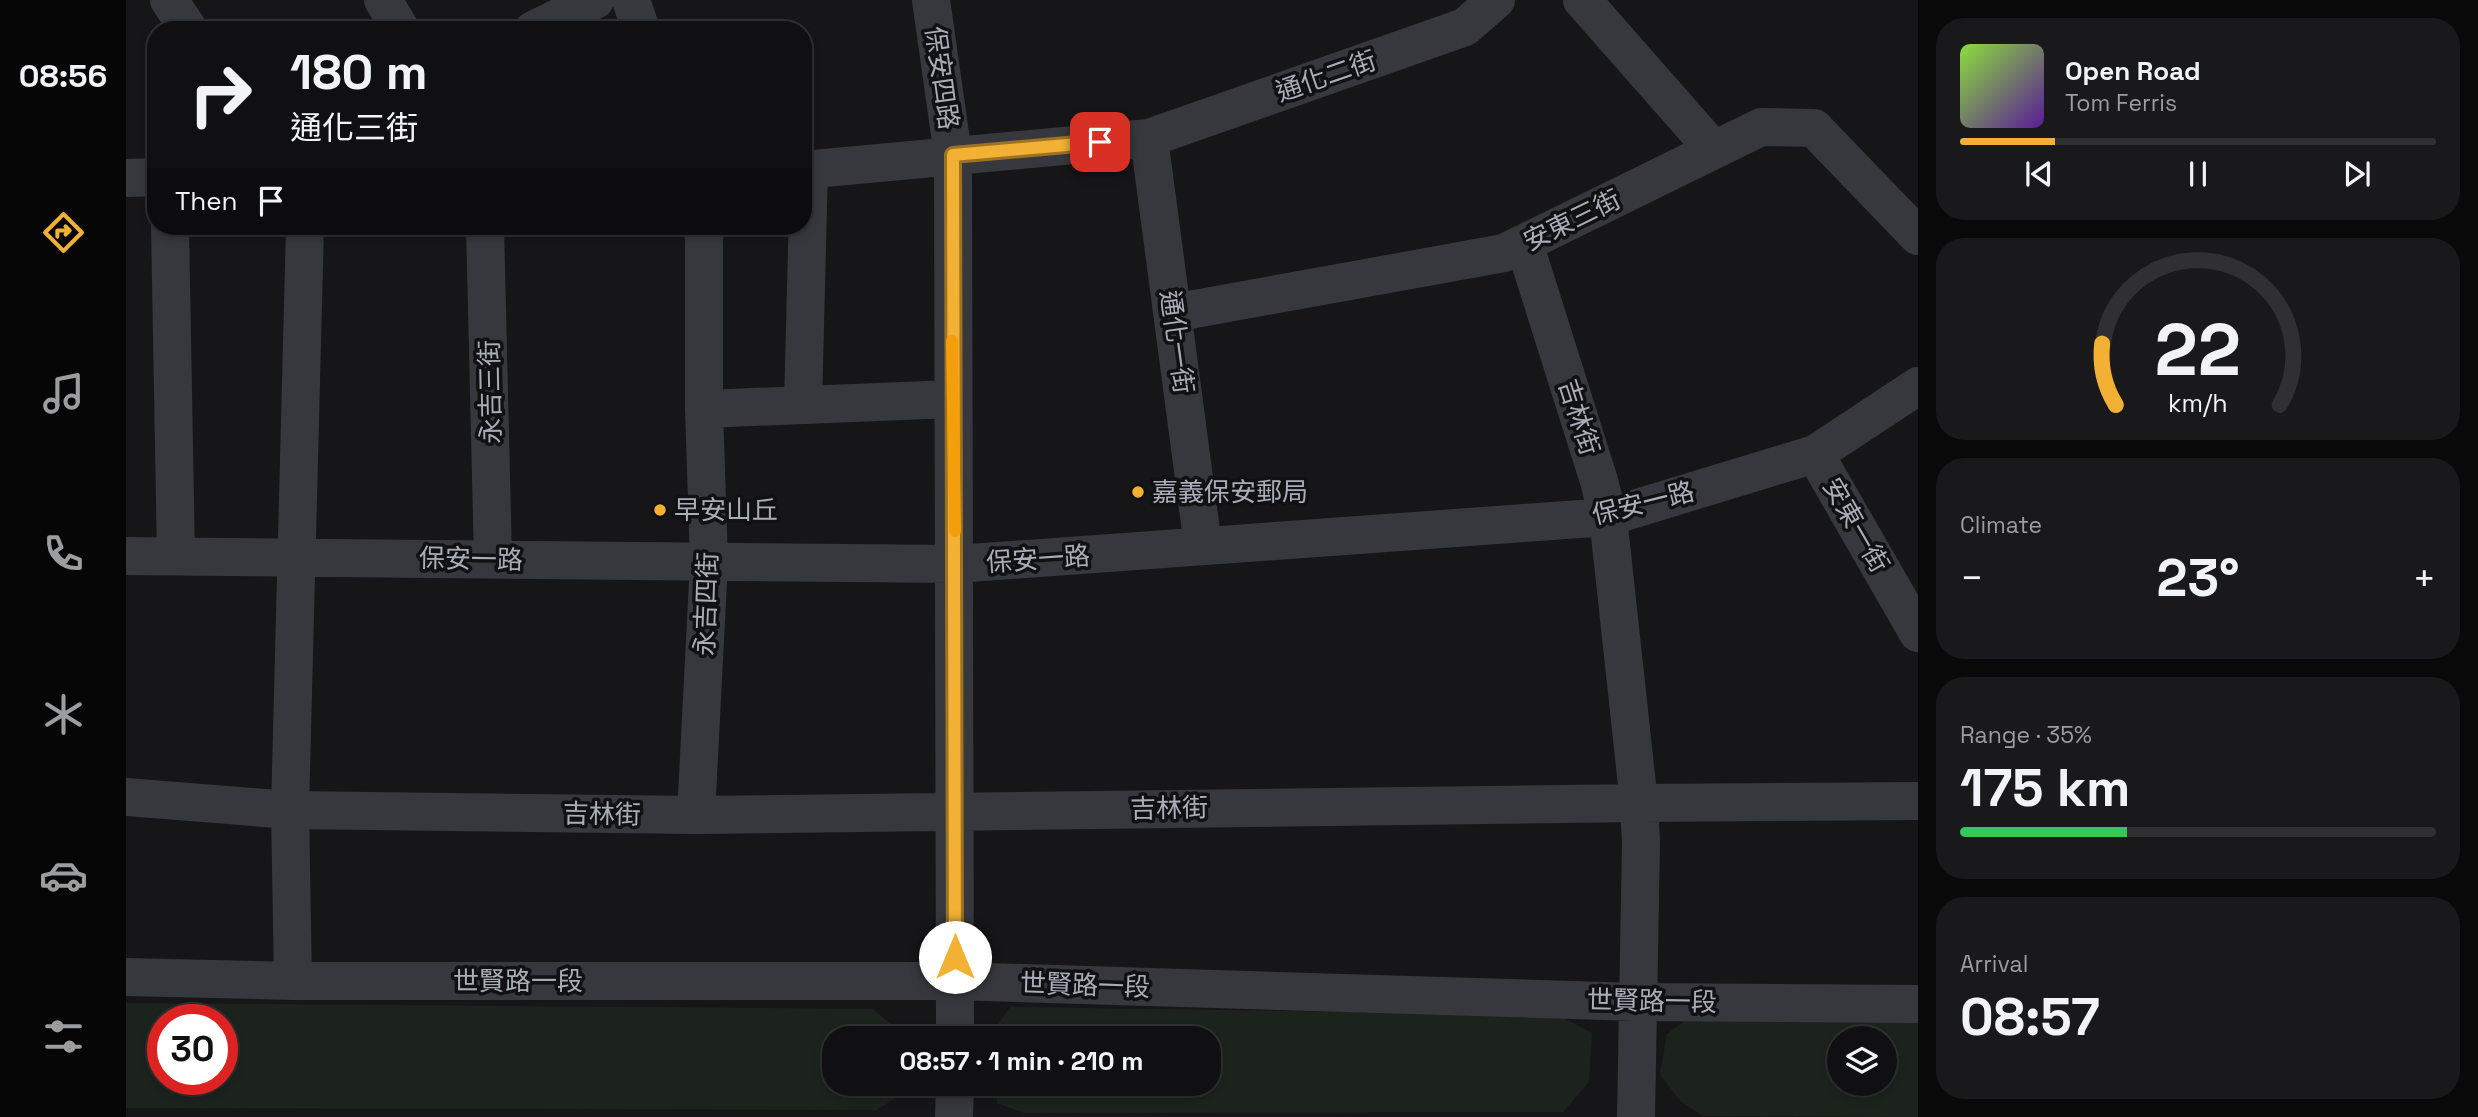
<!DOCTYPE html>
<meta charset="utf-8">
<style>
:root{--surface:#101012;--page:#19191b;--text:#f1f3f6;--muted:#9c9d9f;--line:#303032;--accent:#f2b134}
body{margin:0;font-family:"Space Grotesk","Noto Sans TC",sans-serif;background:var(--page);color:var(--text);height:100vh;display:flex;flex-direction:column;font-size:26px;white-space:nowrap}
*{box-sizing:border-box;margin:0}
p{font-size:23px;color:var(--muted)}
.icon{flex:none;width:38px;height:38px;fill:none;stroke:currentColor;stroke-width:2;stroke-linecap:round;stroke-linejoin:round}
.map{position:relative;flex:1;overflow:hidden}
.panel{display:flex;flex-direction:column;gap:18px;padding:18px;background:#09090a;width:560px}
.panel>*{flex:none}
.guide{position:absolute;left:21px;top:21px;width:665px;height:214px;border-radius:28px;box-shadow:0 4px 10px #0003,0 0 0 2px var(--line);background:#101012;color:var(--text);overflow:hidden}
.buttons{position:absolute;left:1701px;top:1026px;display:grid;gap:14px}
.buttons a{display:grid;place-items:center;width:70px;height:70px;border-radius:50%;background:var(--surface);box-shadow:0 4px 10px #0003,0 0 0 2px var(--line);font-size:35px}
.speed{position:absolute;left:21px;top:1004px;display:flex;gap:14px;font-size:35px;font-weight:700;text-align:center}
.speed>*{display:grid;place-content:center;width:91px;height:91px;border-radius:50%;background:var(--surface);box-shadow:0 4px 10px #0003,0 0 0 2px var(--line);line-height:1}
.speed .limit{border:10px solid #d22;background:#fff;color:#111}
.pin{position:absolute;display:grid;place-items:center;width:60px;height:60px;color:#fff;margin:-30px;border-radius:14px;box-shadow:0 4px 10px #0006}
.me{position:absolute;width:77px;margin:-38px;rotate:0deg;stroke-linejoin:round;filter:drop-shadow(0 0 5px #0008)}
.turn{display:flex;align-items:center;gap:24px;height:147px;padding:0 28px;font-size:32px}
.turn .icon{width:91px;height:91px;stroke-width:2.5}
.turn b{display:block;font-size:49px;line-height:60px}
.then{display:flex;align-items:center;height:66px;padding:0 28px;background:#0003;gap:14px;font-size:26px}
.big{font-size:52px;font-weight:700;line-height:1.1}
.panel .tile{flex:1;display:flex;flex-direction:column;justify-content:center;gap:10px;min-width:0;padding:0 24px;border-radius:28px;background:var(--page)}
.panel .dial{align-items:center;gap:0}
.dial svg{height:182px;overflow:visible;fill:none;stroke:var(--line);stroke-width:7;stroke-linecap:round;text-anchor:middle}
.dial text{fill:var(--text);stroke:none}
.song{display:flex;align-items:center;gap:21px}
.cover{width:84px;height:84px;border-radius:10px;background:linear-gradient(135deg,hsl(90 70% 55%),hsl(270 70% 35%))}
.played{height:7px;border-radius:4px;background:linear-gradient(90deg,var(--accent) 20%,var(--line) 20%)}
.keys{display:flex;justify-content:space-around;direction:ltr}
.heat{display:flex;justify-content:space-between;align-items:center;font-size:38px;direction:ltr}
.charge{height:10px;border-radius:5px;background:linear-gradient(90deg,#34c759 35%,var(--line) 0)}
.trip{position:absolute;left:696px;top:1026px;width:399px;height:70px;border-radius:28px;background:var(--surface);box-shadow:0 4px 10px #0003,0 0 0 2px var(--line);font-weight:700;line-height:70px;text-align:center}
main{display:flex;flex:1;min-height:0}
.tabs{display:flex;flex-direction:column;width:126px;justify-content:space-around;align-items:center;background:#060607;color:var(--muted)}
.tabs .icon{width:49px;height:49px}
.tabs .active{color:var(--accent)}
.tabs b{font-size:32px;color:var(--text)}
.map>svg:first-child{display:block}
.green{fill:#1c231d;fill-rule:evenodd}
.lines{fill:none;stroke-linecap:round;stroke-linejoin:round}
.minor{stroke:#37383d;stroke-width:38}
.route-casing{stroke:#9d7322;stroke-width:18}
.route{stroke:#f2b134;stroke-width:12}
.slow{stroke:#f59e0b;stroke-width:12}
.poi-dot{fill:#f2b134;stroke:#111113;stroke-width:2.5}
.labels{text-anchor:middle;stroke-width:7;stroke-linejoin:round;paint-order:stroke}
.street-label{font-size:26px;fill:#a8adb8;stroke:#111113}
.poi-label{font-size:26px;fill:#a8adb8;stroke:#111113;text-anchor:start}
</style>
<main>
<nav class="tabs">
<b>08:56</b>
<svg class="icon active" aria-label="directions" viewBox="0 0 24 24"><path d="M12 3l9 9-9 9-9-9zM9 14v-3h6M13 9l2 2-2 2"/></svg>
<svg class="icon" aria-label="music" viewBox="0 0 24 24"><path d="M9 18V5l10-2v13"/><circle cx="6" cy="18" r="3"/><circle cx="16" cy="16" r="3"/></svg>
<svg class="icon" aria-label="phone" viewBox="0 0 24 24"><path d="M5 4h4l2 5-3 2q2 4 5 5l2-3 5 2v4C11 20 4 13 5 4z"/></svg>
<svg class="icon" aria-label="climate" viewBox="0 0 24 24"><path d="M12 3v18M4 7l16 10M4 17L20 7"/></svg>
<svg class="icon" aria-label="car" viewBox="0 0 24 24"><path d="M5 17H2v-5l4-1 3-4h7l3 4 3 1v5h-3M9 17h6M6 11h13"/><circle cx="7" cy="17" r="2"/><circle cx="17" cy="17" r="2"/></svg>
<svg class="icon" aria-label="filters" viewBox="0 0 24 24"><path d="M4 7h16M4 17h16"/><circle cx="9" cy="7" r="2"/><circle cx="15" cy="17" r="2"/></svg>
</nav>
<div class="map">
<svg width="1792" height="1117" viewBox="0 0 1792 1117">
<rect width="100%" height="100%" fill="#161618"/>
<path class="green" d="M0,1003L747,1009L781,1038H709V1083H782V1090L751,1110L0,1108ZM37,1020H96V1080H37Z
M884,1007L1432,1015L1466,1033L1463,1082L1437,1112L898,1113L871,1103L870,1083H1083V1038H867L866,1033Z
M1563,1018L1792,1020V1117L1577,1116L1554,1101L1534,1074L1541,1034ZM1713,1038H1759V1083H1713Z"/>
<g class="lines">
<path class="minor" d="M43,0L63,30
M257,0L275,30
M505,0L515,30
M805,0L827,155L829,1038
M1456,0L1588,150
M407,30L469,0
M1023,138L1077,546
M677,170L1023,138L1339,27L1370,0
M0,178L30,177
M44,226L50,556
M359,226L367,559
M1047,313L1378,253L1635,127L1688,128L1792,236
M677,405L683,169
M578,409L825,399
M1689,454L1792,633
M0,556L830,564L1482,517L1689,454L1792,386
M0,797L164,810L570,815L1513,803L1482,517L1473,481L1398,243
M570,815L583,562L578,409V226
M0,977L167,981H829L1510,1002L1792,1004
M167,981L164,810L179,226
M828,1117L829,1083
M1510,1117L1515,842L1513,803L1792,801"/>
</g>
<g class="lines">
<g class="route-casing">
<path id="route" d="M829,957L827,155L974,142"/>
</g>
<use href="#route" class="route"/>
<path class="slow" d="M826,341L829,531"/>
</g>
<g class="poi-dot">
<circle cx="1012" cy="492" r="7"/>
<circle cx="534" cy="510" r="7"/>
</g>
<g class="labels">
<g class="street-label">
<text transform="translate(1200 76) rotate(-19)" y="9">通化二街</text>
<text transform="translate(816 78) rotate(82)" y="9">保安四路</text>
<text transform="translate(1446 220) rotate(-26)" y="9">安東三街</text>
<text transform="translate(1051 342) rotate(82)" y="9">通化一街</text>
<text transform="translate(364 392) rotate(-91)" y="9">永吉三街</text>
<text transform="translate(1453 417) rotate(72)" y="9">吉林街</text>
<text transform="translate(1517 503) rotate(-14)" y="9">保安一路</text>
<text transform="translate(1730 525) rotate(60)" y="9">安東一街</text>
<text transform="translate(345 559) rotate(1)" y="9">保安一路</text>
<text transform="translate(912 559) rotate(-4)" y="9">保安一路</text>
<text transform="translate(580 604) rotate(-88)" y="9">永吉四街</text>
<text transform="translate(1043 808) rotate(-1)" y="9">吉林街</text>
<text transform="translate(476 814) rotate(1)" y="9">吉林街</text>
<text x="392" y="990">世賢路一段</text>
<text transform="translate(959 985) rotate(2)" y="9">世賢路一段</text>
<text transform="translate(1526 1001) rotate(1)" y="9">世賢路一段</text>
</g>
<g class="poi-label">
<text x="1026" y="501">嘉義保安郵局</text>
<text x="548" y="519">早安山丘</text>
</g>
</g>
</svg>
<div class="buttons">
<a><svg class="icon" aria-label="layers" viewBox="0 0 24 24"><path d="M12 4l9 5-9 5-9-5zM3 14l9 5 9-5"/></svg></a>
</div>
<div class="speed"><div class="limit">30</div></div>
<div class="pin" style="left:974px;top:142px;background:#d93025"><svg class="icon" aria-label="arrive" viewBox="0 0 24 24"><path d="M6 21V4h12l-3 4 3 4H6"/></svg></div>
<svg class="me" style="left:829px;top:957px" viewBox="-20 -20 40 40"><circle r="19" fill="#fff"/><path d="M0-13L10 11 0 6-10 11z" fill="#f2b134"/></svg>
<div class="trip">08:57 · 1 min · 210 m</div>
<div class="guide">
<div class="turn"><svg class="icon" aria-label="right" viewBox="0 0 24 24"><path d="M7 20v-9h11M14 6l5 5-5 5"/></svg><div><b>180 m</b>通化三街</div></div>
<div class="then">Then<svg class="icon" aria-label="arrive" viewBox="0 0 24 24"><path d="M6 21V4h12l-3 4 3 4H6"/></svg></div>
</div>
</div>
<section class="panel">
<div class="tile">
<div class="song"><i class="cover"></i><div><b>Open Road</b><p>Tom Ferris</p></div></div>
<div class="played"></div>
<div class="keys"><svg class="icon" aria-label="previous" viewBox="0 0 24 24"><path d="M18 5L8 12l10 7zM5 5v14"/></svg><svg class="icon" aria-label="pause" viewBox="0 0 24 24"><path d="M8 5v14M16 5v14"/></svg><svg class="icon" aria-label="next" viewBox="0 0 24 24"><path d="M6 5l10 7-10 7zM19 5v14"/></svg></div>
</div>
<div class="tile dial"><svg viewBox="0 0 100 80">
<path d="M14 69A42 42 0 1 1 86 69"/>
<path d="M14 69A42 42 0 0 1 8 42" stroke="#f2b134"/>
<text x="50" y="56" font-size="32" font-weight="700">22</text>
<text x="50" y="72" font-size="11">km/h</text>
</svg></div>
<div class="tile"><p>Climate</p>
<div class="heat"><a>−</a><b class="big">23°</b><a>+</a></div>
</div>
<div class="tile"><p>Range · 35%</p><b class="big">175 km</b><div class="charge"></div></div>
<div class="tile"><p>Arrival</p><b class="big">08:57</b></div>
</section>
</main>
